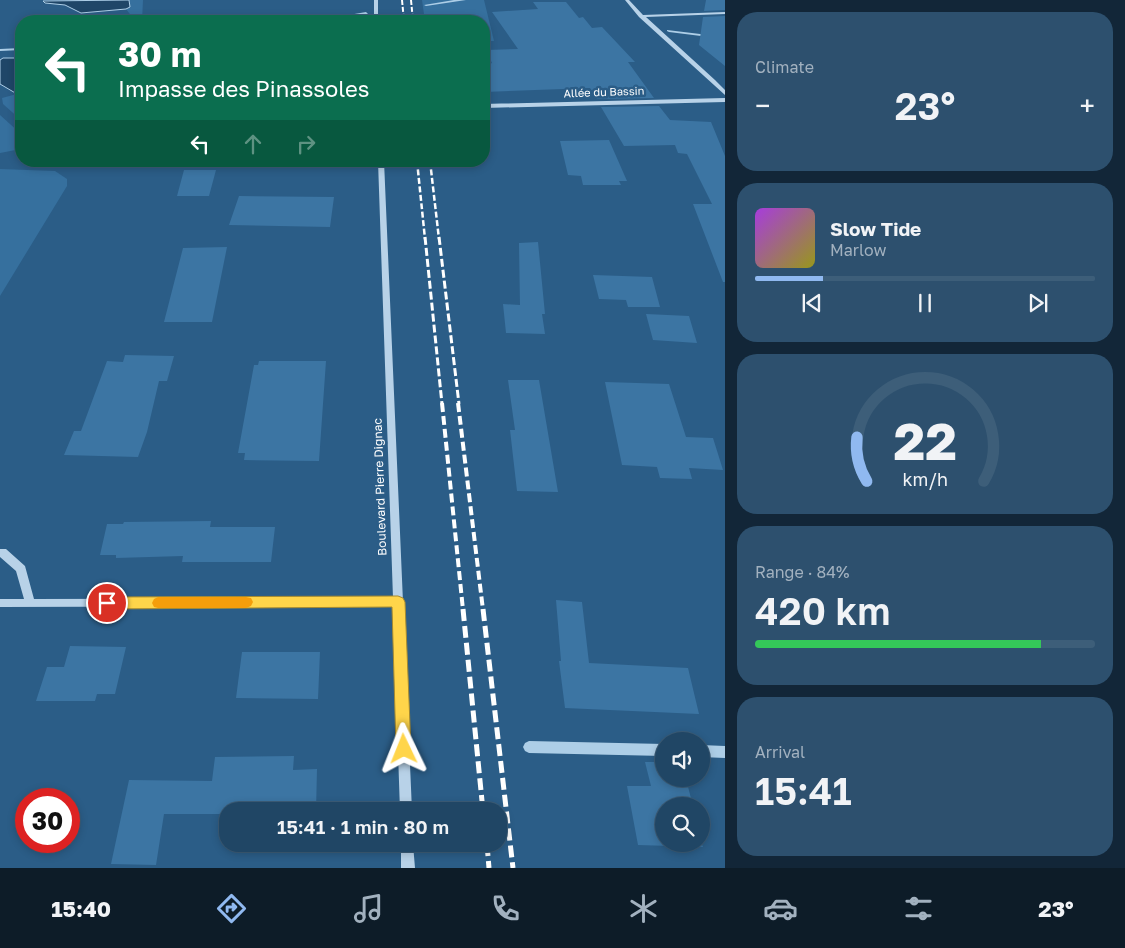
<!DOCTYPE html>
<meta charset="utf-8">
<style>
:root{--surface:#204665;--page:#2d506e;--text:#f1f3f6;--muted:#a2b1bf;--line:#3d5e79;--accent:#90b9f0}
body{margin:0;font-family:"Golos Text",sans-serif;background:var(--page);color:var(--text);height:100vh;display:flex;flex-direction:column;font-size:19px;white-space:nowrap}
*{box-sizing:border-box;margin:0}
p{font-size:16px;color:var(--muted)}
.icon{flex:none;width:28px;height:28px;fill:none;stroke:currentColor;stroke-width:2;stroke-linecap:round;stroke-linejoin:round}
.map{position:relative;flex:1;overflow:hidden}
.side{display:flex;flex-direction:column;gap:12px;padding:12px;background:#122638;width:400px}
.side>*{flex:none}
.top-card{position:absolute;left:15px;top:15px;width:475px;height:152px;border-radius:20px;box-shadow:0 2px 8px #0003,0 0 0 1px var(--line);background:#0b6e4f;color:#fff;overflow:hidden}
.fabs{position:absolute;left:655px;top:732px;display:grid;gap:10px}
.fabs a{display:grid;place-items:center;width:55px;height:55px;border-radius:50%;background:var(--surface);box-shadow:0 2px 8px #0003,0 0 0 1px var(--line);font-size:25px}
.speed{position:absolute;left:15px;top:788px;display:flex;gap:10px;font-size:25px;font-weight:700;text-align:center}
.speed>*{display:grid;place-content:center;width:65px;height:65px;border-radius:50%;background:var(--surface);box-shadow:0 2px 8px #0003,0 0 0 1px var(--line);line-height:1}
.speed .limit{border:8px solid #d22;background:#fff;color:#111}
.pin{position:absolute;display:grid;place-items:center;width:42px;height:42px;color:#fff;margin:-21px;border:2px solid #fff;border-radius:50%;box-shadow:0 1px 5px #0007}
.me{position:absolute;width:55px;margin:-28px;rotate:358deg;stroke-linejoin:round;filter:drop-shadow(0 0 4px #0008)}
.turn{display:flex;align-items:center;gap:18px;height:105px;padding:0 20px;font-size:22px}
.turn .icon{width:65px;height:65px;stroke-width:2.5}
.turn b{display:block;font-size:35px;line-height:42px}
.lanes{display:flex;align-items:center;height:48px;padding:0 20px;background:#0003;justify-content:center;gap:25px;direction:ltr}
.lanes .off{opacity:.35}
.big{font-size:38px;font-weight:600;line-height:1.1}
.side .widget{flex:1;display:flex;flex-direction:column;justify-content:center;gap:8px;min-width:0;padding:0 18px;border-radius:20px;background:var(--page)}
.side .dial{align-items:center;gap:0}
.dial svg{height:130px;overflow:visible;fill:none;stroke:var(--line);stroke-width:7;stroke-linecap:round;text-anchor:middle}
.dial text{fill:var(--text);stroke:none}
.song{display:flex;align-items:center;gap:15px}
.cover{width:60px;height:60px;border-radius:8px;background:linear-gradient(135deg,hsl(280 70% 55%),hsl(60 70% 35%))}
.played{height:5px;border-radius:2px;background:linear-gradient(90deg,var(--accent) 20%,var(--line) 20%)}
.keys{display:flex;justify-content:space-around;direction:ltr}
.heat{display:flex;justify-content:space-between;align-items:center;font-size:28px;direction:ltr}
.charge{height:8px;border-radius:4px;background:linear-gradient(90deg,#34c759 84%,var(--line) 0)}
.trip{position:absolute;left:219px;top:802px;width:288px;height:50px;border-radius:20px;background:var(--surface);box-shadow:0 2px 8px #0003,0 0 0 1px var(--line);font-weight:600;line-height:50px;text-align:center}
.tab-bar{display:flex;height:80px;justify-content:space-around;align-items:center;background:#0d1c28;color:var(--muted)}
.tab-bar .icon{width:35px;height:35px}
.tab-bar .selected{color:var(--accent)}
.tab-bar b{font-size:22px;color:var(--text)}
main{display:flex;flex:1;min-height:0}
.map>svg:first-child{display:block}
.green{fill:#36709e}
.water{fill:#1f4668;stroke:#adcee7}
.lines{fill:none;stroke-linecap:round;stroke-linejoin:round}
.stream{fill:#adcee7;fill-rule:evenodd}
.building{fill:#3c75a3}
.minor{fill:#b8d2e8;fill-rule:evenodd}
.rail-far4{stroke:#fff;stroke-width:2;stroke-dasharray:5 2;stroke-linecap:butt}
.rail-far3{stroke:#fff;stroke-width:2.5;stroke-dasharray:6 2.5;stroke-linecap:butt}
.rail-far2{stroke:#fff;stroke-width:3;stroke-dasharray:8 3;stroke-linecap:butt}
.rail-far1{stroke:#fff;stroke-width:4;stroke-dasharray:9 4;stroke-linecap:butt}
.rail{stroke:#fff;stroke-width:5;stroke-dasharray:12 5;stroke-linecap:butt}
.route{fill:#ffd54a;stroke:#a68a30}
.slow{fill:#f59e0b}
.labels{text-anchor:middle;stroke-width:5;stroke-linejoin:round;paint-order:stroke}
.far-street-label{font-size:11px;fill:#fff;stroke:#2b5d87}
.street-label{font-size:12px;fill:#fff;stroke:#2b5d87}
</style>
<main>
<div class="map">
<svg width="725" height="868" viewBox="0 0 725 868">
<rect width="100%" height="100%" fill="#2b5d87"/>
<path class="green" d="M129,0H143L142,21H133V18L126,9L130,7Z
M422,0H484L494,41H484V21H425Z
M17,94L21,100V120L3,104L2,98Z
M0,115L21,134V149L0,153Z
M0,169L55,171L67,179V186L0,296Z"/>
<path class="water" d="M129,0L130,7L126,9L81,13L65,5L45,3L43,1Z
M3,58H21V100L17,94L0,84V60Z"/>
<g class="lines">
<path class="stream" d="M454,0H466L426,6L424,5Z
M366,12L368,14L323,21H314Z
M667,30L725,37V39L669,32L667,31Z
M21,48V50L0,51V49Z
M529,741L664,744V756L529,753L525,751L523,747L525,743Z
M701,745L725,746V758L701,757Z"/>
</g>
<path class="building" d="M706,0H725V10L704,11Z
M533,2H566L579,18L583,17L592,28L602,27L635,62H628L654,98L597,99L590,88L484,92V67L492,63L486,50L518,49L492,12L538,9Z
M725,16V66L699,45L703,17Z
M659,106L670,120L711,122L725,156V282H723L693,204H712L687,154L678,153L675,145L624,146L601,107Z
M609,140L627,181H619L621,185H583L581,176L568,175L560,141Z
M184,170H216L209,196H177Z
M239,196L334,197L330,227L229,225Z
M538,242L545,314H542L545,334L506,333L503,304L520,305L519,243Z
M227,247L212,322H164L183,248Z
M593,275L652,277L660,307H628L626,300L599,299Z
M646,314L689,316L697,343L653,340Z
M125,355L174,356L167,381H159L147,432L138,457L64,455L74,431H81L107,361L123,362Z
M259,361H326L319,461L244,460L245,453H238L254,365H258Z
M508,380H539L558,492L517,491L510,430H515Z
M605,382L669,384L686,437L713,438L723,470L689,468L692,479L660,478L657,467L622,465Z
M211,521L210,527H275L271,562H182L183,556L116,558V555H100L107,524H123L124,522Z
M556,600L582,602L589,663L688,668L699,714L565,708L559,661H561Z
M70,646L126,647L115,694H97L95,701H36L47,667H64Z
M242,652H320L318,699L236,698Z
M294,756L293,770L317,769L316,811H228V814H164L156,865L111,864L129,780L212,781L215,757Z
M645,762H664V779H686L693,806H664V844H701V842L703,847L638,845L627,786H651Z
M264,844H316V846H264Z"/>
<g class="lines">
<path class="minor" d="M374,0H378V21H374Z
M625,0H629L643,15L725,12V14L646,17L715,80L725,90V95L639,17Z
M725,98V102L484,108V104Z
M378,161H384L412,811H400L393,606L0,607V599H24L16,571L0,557V549H6L25,566L34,599L393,598Z
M401,844H413L415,868H401Z"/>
<path class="rail-far4" d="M402,0L404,21
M411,0L413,21"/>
<path class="rail-far3" d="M417,161L425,239
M430,161L439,239"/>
<path class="rail-far2" d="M425,237L442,404
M439,237L459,404"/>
<path class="rail-far1" d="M442,403L463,610
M458,403L483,610"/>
<path class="rail" d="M463,609L483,811
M483,609L513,868
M487,844L489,868"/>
</g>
<path class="route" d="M398,596L403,598L405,602L411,749L409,754L404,756L398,754L396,749L392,607L107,609L102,607L100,603L102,599L107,597Z"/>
<path class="slow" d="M158,597H246L251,598L253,602L251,606L246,608H158L154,607L152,603L154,599Z"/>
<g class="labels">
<g class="far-street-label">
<text transform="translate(604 92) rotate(-2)" y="4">Allée du Bassin</text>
</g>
<g class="street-label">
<text transform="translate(380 487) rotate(-92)" y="4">Boulevard Pierre Dignac</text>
</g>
</g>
</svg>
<div class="fabs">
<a><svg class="icon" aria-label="sound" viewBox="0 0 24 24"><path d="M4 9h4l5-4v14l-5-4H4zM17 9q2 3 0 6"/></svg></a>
<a><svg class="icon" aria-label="search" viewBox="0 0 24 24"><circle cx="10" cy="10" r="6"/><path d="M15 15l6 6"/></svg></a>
</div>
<div class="speed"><div class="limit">30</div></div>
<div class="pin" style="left:107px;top:603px;background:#d93025"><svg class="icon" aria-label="arrive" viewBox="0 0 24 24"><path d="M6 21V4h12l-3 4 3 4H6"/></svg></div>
<svg class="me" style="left:404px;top:749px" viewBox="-20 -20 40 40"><path d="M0-17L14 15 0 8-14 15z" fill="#ffd54a" stroke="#fff" stroke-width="4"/></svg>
<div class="trip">15:41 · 1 min · 80 m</div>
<div class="top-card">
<div class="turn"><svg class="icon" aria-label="left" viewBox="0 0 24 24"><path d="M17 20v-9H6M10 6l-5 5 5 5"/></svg><div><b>30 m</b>Impasse des Pinassoles</div></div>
<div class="lanes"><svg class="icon" aria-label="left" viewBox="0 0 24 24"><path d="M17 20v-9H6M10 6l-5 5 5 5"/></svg><svg class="icon off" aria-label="ahead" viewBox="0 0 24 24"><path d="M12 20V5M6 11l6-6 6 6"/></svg><svg class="icon off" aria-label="right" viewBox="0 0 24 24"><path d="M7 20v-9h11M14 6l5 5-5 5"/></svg></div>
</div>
</div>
<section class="side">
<div class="widget"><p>Climate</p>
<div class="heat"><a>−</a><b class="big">23°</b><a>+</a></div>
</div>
<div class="widget">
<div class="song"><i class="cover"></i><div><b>Slow Tide</b><p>Marlow</p></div></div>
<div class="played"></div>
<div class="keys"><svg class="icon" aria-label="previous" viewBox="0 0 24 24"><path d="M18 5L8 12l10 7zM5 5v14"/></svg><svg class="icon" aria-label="pause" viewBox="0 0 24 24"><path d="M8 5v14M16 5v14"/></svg><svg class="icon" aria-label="next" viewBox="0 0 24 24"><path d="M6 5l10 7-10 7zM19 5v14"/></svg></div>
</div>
<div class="widget dial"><svg viewBox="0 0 100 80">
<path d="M14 69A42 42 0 1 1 86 69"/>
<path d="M14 69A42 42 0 0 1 8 42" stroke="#90b9f0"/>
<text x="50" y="56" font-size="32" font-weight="700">22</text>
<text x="50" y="72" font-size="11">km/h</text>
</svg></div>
<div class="widget"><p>Range · 84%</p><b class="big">420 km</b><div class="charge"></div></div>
<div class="widget"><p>Arrival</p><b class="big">15:41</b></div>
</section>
</main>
<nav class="tab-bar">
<b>15:40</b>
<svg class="icon selected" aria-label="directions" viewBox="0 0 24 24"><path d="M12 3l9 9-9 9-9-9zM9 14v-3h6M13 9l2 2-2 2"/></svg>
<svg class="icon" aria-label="music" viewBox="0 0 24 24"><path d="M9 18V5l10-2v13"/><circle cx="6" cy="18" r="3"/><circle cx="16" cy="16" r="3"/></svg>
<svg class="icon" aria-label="phone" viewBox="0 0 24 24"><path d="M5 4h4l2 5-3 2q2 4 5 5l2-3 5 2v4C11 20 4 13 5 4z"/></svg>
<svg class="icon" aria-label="climate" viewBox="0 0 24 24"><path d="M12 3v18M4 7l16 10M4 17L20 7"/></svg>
<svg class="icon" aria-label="car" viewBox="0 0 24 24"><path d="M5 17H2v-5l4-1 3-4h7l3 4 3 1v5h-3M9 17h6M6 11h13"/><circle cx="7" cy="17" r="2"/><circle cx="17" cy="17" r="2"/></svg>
<svg class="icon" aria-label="filters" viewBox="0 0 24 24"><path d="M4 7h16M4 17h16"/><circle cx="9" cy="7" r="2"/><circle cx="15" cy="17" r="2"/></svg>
<b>23°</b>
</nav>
